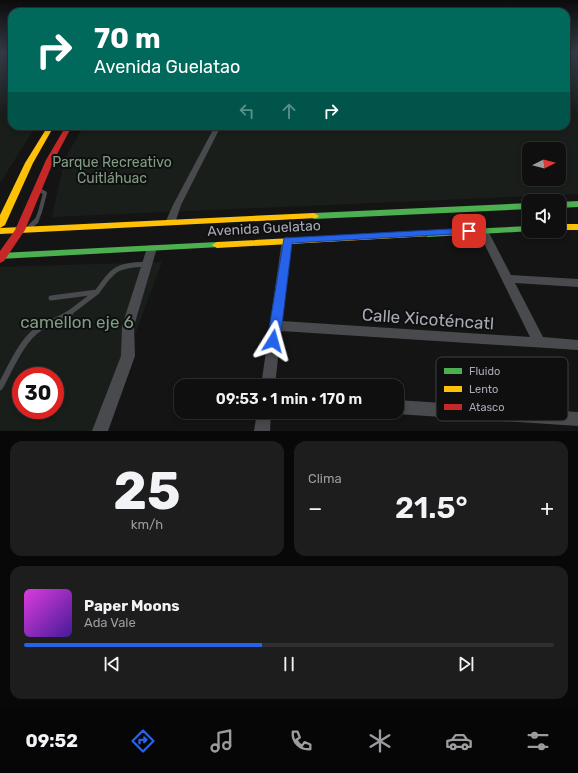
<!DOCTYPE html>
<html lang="es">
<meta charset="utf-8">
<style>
:root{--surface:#0f0f10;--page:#1d1d1e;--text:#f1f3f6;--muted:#9b9c9f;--line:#2f2f30;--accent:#2563eb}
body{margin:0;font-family:Rubik,sans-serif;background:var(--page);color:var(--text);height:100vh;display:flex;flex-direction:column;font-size:15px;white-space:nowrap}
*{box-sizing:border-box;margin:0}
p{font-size:13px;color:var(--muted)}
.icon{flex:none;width:22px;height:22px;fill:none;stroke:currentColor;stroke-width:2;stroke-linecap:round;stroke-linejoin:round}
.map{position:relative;height:431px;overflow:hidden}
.side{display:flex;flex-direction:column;gap:10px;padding:10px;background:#080809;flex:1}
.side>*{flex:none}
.banner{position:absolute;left:8px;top:8px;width:562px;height:122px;border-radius:12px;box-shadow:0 2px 6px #0003,0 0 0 1px var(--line);background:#00695c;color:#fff;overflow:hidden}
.needle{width:26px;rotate:84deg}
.buttons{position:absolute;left:522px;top:142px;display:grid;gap:8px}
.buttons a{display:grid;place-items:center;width:44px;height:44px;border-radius:8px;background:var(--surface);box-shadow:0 2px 6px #0003,0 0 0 1px var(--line);font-size:20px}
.speed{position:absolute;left:12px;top:367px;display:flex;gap:8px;font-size:20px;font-weight:700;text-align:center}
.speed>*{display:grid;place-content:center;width:52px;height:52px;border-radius:50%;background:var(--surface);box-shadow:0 2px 6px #0003,0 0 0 1px var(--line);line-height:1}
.speed .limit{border:6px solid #d22;background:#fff;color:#111}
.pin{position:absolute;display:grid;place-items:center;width:34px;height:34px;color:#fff;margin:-17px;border-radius:8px;box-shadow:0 2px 6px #0006}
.me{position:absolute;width:44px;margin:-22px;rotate:8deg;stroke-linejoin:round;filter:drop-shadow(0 0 3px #0008)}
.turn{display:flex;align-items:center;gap:14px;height:84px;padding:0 20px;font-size:18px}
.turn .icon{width:52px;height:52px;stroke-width:2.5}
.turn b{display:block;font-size:28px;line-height:34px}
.lanes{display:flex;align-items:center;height:38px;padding:0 20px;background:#0003;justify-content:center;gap:20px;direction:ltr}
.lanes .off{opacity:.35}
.big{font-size:30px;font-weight:600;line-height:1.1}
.side .card{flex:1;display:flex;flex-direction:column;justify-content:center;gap:6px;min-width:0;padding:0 14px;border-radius:12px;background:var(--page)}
.side .dial{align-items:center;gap:0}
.dial b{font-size:52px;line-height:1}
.song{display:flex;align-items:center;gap:12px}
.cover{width:48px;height:48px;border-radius:6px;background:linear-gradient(135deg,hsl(300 70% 55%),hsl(260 70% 35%))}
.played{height:4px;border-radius:2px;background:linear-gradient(90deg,var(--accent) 45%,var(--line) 45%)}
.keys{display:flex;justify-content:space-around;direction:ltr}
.heat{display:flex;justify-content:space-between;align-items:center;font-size:22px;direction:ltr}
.side .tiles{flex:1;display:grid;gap:10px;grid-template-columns:1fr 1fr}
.card:last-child{grid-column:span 2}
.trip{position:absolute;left:174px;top:379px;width:230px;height:40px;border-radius:12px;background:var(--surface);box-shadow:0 2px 6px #0003,0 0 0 1px var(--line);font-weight:600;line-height:40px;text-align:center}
.menu{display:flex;height:64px;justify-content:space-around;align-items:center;background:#060606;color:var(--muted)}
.menu .icon{width:28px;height:28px}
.menu .current{color:var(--accent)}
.menu b{font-size:18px;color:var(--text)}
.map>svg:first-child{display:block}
.green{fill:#191e1b;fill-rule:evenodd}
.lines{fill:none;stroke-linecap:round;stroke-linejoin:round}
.lane-far2{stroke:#494a4d;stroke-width:4}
.lane-far1{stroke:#494a4d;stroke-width:5}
.lane{stroke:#494a4d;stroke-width:6}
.street{fill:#494a4d;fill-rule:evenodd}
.fast{fill:#4caf50;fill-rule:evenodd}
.slow{fill:#ffc107;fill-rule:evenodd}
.jam{fill:#c62828;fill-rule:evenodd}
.route{fill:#2563eb;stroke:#184099}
.labels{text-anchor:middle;stroke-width:4;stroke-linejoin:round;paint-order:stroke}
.park-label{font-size:14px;fill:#809d84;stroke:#0f0f10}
.street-label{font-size:14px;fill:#a7aab4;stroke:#0f0f10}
.near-street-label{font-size:17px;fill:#a7aab4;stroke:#0f0f10}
.near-park-label{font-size:17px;fill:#809d84;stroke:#0f0f10}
.key{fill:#0f0f10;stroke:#3d3e41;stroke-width:1}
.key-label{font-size:11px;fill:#a7aab4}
</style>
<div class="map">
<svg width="578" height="431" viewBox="0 0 578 431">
<rect width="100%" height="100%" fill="#141415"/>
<path class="green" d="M0,53H12V126H38L31,134L0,183Z
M566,53H578V194L52,217L65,158L84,126H566ZM529,149H559V179H529Z
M162,262L99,431H0V267ZM21,376H55V410H21Z"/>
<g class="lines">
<path class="lane-far2" d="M36,222L40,212L45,193L39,190"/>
<path class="lane-far1" d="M30,227L36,221
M51,298L97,292C115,267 116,266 147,264
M68,314L97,292"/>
<path class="lane" d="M0,387C10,369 22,339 40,328C49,322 60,320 70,313"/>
<path class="street" d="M215,126H221L181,205L175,223L173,225H167L165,223L173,205Z
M483,228L488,231L511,275L578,279V287L515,283L543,337L578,340V350L281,331L275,386H261L282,240L287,237L292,240L282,321L530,337L478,231Z
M152,245L156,246L157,248L134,326L135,356L108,431H92L121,356L122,326L147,248L148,246Z
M397,400L578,412V426L397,414L392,412H397Z
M257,412H271L270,431H254Z"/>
<path class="fast" d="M578,201V207L559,208V202Z
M529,203V209L314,219L309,216L314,213Z
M529,226V231H532L428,237L423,234L428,231Z
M217,242L222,245L220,247L0,259V253Z"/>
<path class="slow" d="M48,126H54L33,163L5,225L0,228V215L25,163Z
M314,213L319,216L317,218L0,234V228Z
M559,224H578V230H559Z
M428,231L433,234L431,236L217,248L212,245L217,242Z"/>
<path class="jam" d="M66,126H72L54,160L25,230L4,261L0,263V251L15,230L46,160Z"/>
</g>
<linearGradient id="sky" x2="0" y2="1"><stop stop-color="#0b0b0c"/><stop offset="0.46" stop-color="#343a46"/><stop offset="1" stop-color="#343a46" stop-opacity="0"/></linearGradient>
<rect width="578" height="114" fill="url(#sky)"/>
<path class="route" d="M469,228L472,229L474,231L472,233L292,243L280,341L278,345L273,346L269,345L267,341L284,238Z"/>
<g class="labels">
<g class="park-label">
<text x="112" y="167">Parque Recreativo<tspan x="112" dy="16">Cuitláhuac</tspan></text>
</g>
<g class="street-label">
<text transform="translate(264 228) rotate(-3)" y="5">Avenida Guelatao</text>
</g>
<g class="near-street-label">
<text transform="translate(428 319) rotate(4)" y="6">Calle Xicoténcatl</text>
</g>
<g class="near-park-label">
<text x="77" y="328">camellon eje 6</text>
</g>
</g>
<rect x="436" y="357" width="132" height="64" rx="6" class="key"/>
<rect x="444" y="368" width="18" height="6" fill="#4caf50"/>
<rect x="444" y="386" width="18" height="6" fill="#ffc107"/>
<rect x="444" y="404" width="18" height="6" fill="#c62828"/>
<g class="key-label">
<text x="469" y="375">Fluido</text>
<text x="469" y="393">Lento</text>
<text x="469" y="411">Atasco</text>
</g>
</svg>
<div class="buttons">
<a><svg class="needle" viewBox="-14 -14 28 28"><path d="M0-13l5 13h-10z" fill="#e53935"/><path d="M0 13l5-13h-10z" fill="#9b9c9f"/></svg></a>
<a><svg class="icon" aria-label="sound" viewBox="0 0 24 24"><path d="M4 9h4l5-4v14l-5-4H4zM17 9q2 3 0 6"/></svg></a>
</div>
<div class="speed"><div class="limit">30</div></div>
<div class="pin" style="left:469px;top:231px;background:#d93025"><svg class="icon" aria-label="arrive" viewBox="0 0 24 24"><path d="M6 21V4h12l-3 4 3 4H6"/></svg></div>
<svg class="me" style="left:273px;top:341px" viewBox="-20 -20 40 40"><path d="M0-17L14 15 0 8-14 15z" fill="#2563eb" stroke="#fff" stroke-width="4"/></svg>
<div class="trip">09:53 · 1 min · 170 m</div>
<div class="banner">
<div class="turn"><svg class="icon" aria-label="right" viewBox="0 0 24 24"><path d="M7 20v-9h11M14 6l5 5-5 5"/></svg><div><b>70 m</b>Avenida Guelatao</div></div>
<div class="lanes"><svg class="icon off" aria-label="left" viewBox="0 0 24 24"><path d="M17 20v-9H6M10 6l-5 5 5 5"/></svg><svg class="icon off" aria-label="ahead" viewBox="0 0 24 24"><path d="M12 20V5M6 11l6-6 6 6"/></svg><svg class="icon" aria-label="right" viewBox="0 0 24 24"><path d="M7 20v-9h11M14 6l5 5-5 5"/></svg></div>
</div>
</div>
<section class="side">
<div class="tiles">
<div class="card dial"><b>25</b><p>km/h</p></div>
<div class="card"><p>Clima</p>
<div class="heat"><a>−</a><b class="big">21.5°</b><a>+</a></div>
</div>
<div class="card">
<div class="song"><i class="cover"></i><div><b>Paper Moons</b><p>Ada Vale</p></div></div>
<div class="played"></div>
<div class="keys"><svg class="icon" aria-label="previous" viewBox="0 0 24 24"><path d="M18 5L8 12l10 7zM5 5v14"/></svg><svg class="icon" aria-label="pause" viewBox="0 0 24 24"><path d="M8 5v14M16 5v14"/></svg><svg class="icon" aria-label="next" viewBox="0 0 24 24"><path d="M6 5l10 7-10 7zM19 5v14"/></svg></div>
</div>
</div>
</section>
<nav class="menu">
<b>09:52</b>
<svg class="icon current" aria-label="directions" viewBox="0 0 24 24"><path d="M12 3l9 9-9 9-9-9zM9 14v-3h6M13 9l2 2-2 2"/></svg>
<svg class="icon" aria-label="music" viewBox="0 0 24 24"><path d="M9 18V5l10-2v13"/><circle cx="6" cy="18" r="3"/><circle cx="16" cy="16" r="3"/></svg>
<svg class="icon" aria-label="phone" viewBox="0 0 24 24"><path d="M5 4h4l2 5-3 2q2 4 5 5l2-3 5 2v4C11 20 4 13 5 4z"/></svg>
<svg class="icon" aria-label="climate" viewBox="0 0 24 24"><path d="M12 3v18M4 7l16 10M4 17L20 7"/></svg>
<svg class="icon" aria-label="car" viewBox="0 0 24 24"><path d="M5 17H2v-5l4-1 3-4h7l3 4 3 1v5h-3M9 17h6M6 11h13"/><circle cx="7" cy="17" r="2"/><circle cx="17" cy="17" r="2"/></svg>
<svg class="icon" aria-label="filters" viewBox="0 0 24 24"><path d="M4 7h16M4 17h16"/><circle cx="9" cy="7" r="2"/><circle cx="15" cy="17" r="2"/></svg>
</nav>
